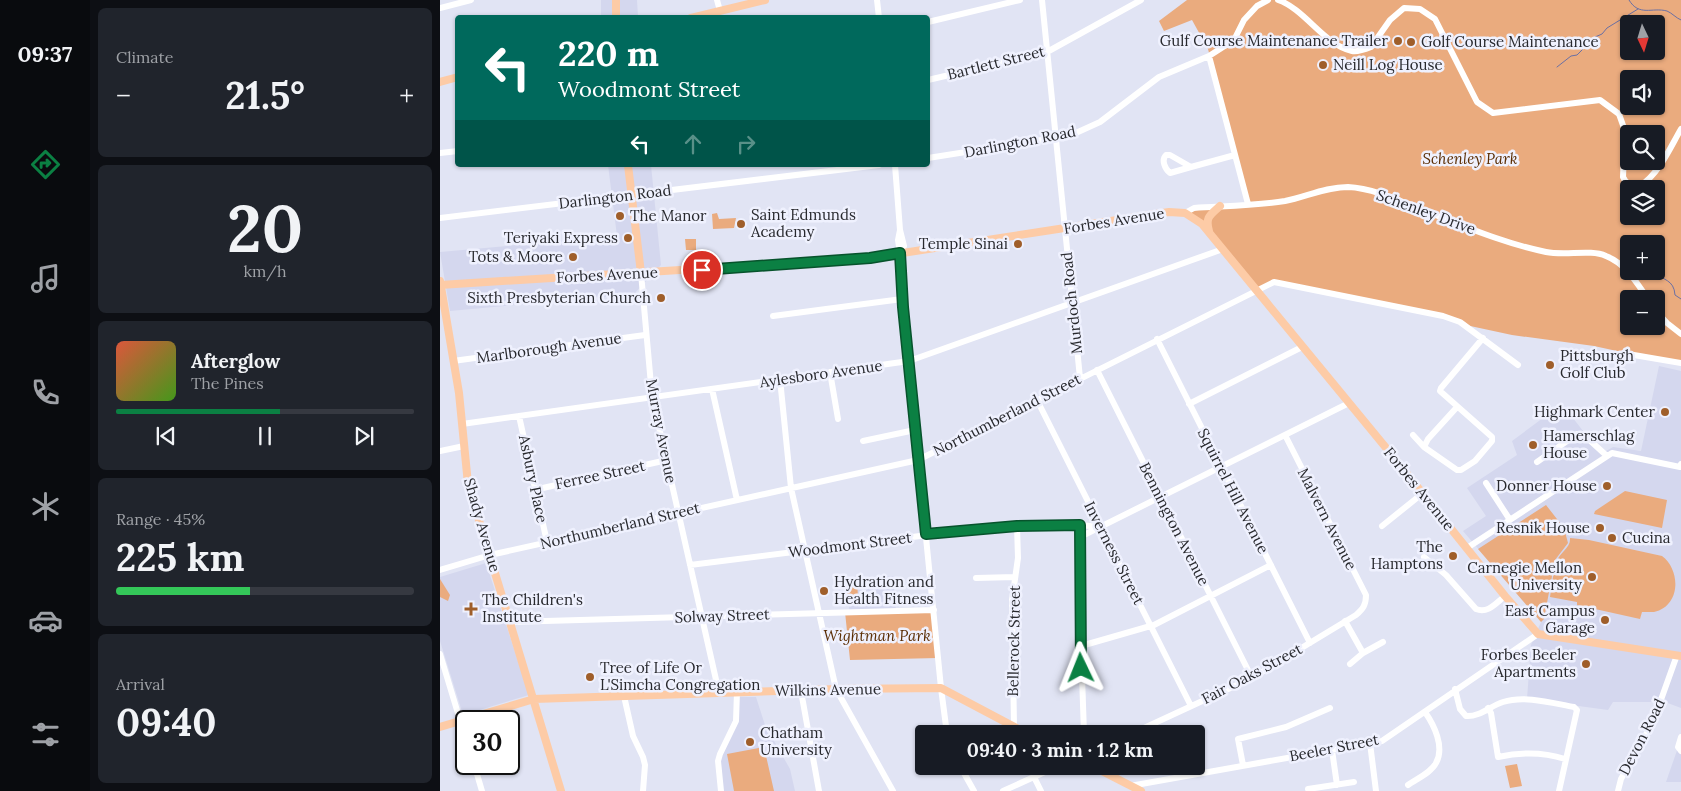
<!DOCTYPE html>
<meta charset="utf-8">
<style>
:root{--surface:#171b24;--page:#20242c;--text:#f1f3f6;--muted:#9ea1a6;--line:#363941;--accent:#0b8043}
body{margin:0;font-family:Lora,serif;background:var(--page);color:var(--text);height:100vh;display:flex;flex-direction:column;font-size:19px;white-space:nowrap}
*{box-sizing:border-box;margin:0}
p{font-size:16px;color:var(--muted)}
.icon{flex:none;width:28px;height:28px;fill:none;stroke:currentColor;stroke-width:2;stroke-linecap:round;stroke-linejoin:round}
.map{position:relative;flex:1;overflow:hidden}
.side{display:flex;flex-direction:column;gap:8px;padding:8px;background:#0d0f14;width:350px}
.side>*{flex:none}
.banner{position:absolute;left:15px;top:15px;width:475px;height:152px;border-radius:5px;box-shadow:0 1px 4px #0004;background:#00695c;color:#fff;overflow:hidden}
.needle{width:32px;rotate:176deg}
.controls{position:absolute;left:1180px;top:15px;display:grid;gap:10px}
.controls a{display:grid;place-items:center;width:45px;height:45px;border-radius:5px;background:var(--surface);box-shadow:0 1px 4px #0004;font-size:25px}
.speed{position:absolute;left:15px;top:710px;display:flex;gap:10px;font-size:25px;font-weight:700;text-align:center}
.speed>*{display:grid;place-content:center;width:65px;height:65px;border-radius:50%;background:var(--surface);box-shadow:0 1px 4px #0004;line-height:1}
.speed .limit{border:2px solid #111;border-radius:8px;background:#fff;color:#111}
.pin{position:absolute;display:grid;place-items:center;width:42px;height:42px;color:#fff;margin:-21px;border:2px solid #fff;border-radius:50%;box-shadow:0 1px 5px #0007}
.me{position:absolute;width:55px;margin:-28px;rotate:358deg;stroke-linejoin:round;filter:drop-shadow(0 0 4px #0008)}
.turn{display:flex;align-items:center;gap:18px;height:105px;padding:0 20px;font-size:22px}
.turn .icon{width:65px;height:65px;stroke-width:2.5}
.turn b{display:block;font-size:35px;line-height:42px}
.lanes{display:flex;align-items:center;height:48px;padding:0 20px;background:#0003;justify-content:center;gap:25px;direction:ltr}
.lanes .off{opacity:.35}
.big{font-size:38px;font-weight:700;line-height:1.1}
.side .widget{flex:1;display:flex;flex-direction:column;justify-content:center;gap:8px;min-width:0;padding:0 18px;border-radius:8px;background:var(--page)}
.side .dial{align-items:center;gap:0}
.dial b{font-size:65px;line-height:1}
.song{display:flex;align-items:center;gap:15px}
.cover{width:60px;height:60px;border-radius:8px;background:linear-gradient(135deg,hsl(10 70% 55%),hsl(100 70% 35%))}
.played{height:5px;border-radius:2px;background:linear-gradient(90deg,var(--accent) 55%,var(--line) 55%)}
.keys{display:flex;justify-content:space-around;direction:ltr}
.heat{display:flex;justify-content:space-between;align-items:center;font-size:28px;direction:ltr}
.charge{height:8px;border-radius:4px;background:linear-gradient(90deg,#34c759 45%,var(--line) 0)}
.trip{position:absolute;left:475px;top:725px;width:290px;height:50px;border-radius:5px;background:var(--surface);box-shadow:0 1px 4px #0004;font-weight:700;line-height:50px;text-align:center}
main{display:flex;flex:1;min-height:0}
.tabs{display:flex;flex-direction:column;width:90px;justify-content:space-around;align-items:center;background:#090b0e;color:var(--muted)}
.tabs .icon{width:35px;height:35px}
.tabs .current{color:var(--accent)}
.tabs b{font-size:22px;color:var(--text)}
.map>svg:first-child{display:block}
.built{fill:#d4d7ee}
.green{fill:#eaab7e;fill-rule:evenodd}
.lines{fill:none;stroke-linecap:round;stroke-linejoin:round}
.stream{stroke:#6a70a4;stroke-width:1}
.minor{stroke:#fff;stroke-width:6}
.major{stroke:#fdcba6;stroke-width:8}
.route-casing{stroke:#07532c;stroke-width:12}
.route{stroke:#0b8043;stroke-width:9}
.poi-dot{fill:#9f5e2a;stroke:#eff1fe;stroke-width:2}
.labels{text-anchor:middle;stroke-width:5;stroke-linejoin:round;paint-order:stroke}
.poi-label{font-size:15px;fill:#28292e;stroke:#eff1fe;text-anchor:end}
.street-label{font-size:15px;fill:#28292e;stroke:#eff1fe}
.park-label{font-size:15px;font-style:italic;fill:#5a2d03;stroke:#eff1fe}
</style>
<main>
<nav class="tabs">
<b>09:37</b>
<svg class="icon current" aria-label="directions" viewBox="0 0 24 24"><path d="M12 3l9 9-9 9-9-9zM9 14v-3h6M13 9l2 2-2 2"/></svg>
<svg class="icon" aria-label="music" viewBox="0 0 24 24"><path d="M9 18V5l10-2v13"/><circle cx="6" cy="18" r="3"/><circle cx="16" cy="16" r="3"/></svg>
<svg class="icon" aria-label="phone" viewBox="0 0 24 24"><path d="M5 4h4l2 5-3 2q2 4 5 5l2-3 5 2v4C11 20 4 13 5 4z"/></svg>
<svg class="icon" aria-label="climate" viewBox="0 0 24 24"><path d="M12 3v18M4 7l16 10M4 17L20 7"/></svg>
<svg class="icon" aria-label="car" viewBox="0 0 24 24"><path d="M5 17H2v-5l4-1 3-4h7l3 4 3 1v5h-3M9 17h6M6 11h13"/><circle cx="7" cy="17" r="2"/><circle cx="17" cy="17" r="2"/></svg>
<svg class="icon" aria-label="filters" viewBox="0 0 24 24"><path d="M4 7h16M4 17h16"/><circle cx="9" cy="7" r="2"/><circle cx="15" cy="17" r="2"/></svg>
</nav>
<section class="side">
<div class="widget"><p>Climate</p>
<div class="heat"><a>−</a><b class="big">21.5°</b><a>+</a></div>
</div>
<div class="widget dial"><b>20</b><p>km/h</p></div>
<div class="widget">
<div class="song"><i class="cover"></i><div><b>Afterglow</b><p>The Pines</p></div></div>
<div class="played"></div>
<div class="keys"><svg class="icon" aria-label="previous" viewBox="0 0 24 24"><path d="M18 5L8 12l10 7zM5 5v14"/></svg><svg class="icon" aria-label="pause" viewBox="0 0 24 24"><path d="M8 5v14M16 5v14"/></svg><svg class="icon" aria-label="next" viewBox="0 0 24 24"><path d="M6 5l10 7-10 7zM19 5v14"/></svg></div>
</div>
<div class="widget"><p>Range · 45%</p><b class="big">225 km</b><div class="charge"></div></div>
<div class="widget"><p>Arrival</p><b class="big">09:40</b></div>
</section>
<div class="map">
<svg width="1241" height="791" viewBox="0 0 1241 791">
<rect width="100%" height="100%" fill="#e1e4f4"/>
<path class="built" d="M161,0H197L198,17L161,18Z
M168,165H211L221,265L194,294L10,311L0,252L177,236Z
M1219,366L1241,371V708L1225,702H1173L1168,710L1087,699L1091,645L1101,622L1023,531L1046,516L1027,488L1077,455L1072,441L1122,404L1161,454L1173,447L1201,451Z
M46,563L89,695L23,715L0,641V577Z
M453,576L456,611L410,612L403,580Z
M297,697H316L325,725L350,769L355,791H281L280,754L296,721Z
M1241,739V782H1226Z"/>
<path class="green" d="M747,0H1241V365L1154,346L1072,335L1021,324L995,314L834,282L817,289L762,224L745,213L751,208L808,204L768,49L752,20L724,31L719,21ZM1189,24H1216V51H1189ZM1189,79H1216V106H1189ZM1189,134H1216V161H1189ZM1189,189H1216V216H1189ZM1189,244H1216V271H1189ZM1189,299H1216V326H1189Z
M277,213L279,219L296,218L294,228L273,229L272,214Z
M245,239H256V250H246Z
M1185,491L1227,500L1222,528L1154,514L1155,511Z
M1106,505L1124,528L1128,543L1115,560L1104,619L1101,622L1038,549Z
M1130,538L1149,540L1222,556C1241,570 1241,606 1214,612C1210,612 1205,612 1202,612L1200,619L1137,605V602L1110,597C1112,585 1113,572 1117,561C1120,552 1131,548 1130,538Z
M0,579L10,595L8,601L0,597Z
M417,579L418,598H407L403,580Z
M494,610L498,658L410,660L405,612Z
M324,747L334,791H294L287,754Z
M1077,764L1082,786L1070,788L1065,766Z"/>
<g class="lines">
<path class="stream" d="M1189,0C1199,17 1212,7 1227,11C1232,13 1236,18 1241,20
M1117,67L1131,56L1137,55L1155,37L1162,34L1167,28L1198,9
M1213,271C1223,281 1234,279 1235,295L1241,299"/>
<path class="minor" d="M277,0L280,11
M437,0L439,18
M602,0L640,378
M838,0C865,9 884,45 912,51C917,52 926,49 931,47L950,20L964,8L980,9L995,19L1037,102L1053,113L1160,100L1179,114L1185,131L1183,177C1186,184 1192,187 1200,186C1219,174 1230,148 1241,129
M0,8L31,0
M488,22L580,0
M769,56L808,204
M488,80L607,52L701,0
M0,153L18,151
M726,155H730L751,167L730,173C725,169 721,160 726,155Z
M488,158L621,137L638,132L660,122L719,77L769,56L794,40L804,20L817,6L828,0
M455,165L460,230L464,246L460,253
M751,167L795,155
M745,213L754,208C784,206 815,206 845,201C866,197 885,187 908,187C932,188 958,200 980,209C1022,225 1062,243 1106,252C1126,256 1150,249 1166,256C1186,264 1196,282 1208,299
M0,218L439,165
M460,230L458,240L460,253L463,307L501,688L507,734
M201,273L212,396L279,693
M1216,311L1227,323L1241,334
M333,316L462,299
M717,339L870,643
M1188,354L1241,363
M13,361L205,335
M657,370L812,678
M390,372L398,419
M340,379L351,488L396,689L453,791
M272,389L297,500
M597,400L751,706
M749,404L862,347
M79,416L107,542
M22,424L469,361L783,249
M973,435L984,447L1017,470H1021L1035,461L1052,441V437L1000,391L1001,388L1043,338
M423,441L475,430
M984,447L988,439L1017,407
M0,451L24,446
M1097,462L1137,434L1145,436L1167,456
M1046,483L1070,520
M94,490L227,460
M640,525L641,646L644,734
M942,526L983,493
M640,537L909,403
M1027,548L1172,453L1240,467L1241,464
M984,557L1006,575L1036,609C1048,614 1056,603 1065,596
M250,565L480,536L486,534L577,526L640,525L660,527
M0,570L50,555L478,460L834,282L1003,316L1020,322L1078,365
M536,578L575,577
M905,621L923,653
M70,622L494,610
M641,646L714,625L831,565
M0,654L26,740
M910,664L923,653L943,642
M1015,689L1020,709L1026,716C1040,717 1050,706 1063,702C1085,695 1112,703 1134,707L1137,710L1119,791
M361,691L379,791
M184,696L193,736L203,757L205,765L203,791
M1048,708L1051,713L1058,757C1081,752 1103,752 1125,759
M574,727L572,600L578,558L577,526
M691,734L812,678L916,615C923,609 926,605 926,595L845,435
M1241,737L1238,747L1241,751
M930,743L936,791
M892,750L897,785
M34,764L42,791
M803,765L798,739L846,727L890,708
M520,766L534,791
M594,777L601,791
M968,785C976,779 991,773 996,763C1005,747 994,725 985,712
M690,786L942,741L1098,634
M868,789L914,782
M281,791L278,761L280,754L296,721L297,692
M563,791L618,766
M1178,791L1181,779L1213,722L1237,655"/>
<path class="major" d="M176,18V0
M251,18L325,0
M0,82L18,77
M188,165L201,273
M769,231C765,217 770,215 780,206
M0,281L19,393L28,484L121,791
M0,285L430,258L729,212L745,213L762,224L947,449L1065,596L1098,634L1241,656
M0,727L94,699L396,689L501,688L588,734
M652,766L701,791"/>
</g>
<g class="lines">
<g class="route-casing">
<path id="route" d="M262,270L430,258L460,253L463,307L486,534L577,526L640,525L641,668"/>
</g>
<use href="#route" class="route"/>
</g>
<g class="poi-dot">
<circle cx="958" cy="41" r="5"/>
<circle cx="971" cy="42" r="5"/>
<circle cx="883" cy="65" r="5"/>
<circle cx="180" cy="216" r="5"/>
<circle cx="301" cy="224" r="5"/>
<circle cx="188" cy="238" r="5"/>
<circle cx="578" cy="244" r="5"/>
<circle cx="133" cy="257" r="5"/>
<circle cx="221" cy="298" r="5"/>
<circle cx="1110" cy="365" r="5"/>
<circle cx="1225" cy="412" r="5"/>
<circle cx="1093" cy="445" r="5"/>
<circle cx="1167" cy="486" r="5"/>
<circle cx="1160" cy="528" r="5"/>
<circle cx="1172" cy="538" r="5"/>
<circle cx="1013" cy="556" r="5"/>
<circle cx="1152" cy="577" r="5"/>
<circle cx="384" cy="591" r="5"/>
<path d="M28.5 601.5h5v5h5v5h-5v5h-5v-5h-5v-5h5z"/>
<circle cx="1165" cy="620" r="5"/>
<circle cx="1146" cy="664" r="5"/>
<circle cx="150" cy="677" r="5"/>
<circle cx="310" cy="742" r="5"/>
</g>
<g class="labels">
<g class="poi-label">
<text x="948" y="46">Gulf Course Maintenance Trailer</text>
<text x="981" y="47" text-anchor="start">Golf Course Maintenance</text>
<text x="893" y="70" text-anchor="start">Neill Log House</text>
<text x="311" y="220" text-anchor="start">Saint Edmunds<tspan x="311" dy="17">Academy</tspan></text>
<text x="190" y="221" text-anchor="start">The Manor</text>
<text x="178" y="243">Teriyaki Express</text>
<text x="568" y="249">Temple Sinai</text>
<text x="123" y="262">Tots &amp; Moore</text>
<text x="211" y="303">Sixth Presbyterian Church</text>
<text x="1120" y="361" text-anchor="start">Pittsburgh<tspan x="1120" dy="17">Golf Club</tspan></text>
<text x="1215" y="417">Highmark Center</text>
<text x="1103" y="441" text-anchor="start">Hamerschlag<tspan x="1103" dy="17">House</tspan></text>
<text x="1157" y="491">Donner House</text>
<text x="1150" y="533">Resnik House</text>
<text x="1182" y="543" text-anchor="start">Cucina</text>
<text x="1003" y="552">The<tspan x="1003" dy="17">Hamptons</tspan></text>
<text x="1142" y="573">Carnegie Mellon<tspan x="1142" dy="17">University</tspan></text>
<text x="394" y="587" text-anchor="start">Hydration and<tspan x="394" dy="17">Health Fitness</tspan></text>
<text x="42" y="605" text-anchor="start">The Children's<tspan x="42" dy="17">Institute</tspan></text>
<text x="1155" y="616">East Campus<tspan x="1155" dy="17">Garage</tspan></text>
<text x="1136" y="660">Forbes Beeler<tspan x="1136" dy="17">Apartments</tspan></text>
<text x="160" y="673" text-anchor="start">Tree of Life Or<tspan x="160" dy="17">L'Simcha Congregation</tspan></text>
<text x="320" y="738" text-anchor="start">Chatham<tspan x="320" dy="17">University</tspan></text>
</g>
<g class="street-label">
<text transform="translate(556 63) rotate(-14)" y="5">Bartlett Street</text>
<text transform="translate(580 142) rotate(-11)" y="5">Darlington Road</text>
<text transform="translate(175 197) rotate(-7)" y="5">Darlington Road</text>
<text transform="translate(986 212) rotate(20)" y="5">Schenley Drive</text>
<text transform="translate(674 221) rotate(-9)" y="5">Forbes Avenue</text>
<text transform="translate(167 275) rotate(-3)" y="5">Forbes Avenue</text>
<text transform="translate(632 303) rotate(-96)" y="5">Murdoch Road</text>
<text transform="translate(109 348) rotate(-8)" y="5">Marlborough Avenue</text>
<text transform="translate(381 374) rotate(-8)" y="5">Aylesboro Avenue</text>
<text transform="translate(567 415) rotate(-27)" y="5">Northumberland Street</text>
<text transform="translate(221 431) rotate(79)" y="5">Murray Avenue</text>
<text transform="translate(160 475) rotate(-12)" y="5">Ferree Street</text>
<text transform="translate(93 479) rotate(78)" y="5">Asbury Place</text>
<text transform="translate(979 489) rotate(51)" y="5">Forbes Avenue</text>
<text transform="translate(793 491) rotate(63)" y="5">Squirrel Hill Avenue</text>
<text transform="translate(887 519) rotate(63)" y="5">Malvern Avenue</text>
<text transform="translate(734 524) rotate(63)" y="5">Bennington Avenue</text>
<text transform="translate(42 525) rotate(74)" y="5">Shady Avenue</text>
<text transform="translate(180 526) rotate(-13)" y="5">Northumberland Street</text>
<text transform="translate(410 545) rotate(-7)" y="5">Woodmont Street</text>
<text transform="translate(674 553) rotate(63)" y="5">Inverness Street</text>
<text transform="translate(282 616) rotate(-2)" y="5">Solway Street</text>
<text transform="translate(574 641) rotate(-89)" y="5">Bellerock Street</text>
<text transform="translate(812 674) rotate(-28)" y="5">Fair Oaks Street</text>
<text transform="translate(388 690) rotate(-1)" y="5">Wilkins Avenue</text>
<text transform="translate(1202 737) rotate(-63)" y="5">Devon Road</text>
<text transform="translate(894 748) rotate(-11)" y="5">Beeler Street</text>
</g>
<g class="park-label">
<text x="1030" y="164">Schenley Park</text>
<text x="437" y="641">Wightman Park</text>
</g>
</g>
</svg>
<div class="controls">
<a><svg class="needle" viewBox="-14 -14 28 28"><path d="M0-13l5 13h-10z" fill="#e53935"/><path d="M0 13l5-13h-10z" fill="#9ea1a6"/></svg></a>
<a><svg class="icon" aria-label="sound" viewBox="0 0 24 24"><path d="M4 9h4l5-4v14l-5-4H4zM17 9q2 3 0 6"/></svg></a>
<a><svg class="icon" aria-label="search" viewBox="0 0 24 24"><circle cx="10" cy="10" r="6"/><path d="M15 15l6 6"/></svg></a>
<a><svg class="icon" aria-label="layers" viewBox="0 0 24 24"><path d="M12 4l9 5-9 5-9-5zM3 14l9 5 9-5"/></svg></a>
<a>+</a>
<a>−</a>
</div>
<div class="speed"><div class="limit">30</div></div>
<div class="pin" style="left:262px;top:270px;background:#d93025"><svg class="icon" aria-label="arrive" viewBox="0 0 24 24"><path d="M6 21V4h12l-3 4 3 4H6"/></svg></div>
<svg class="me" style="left:641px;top:668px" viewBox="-20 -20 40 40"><path d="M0-17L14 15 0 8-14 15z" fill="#0b8043" stroke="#fff" stroke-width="4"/></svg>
<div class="trip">09:40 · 3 min · 1.2 km</div>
<div class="banner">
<div class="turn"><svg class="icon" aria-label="left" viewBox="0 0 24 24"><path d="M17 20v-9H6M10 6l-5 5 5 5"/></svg><div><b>220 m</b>Woodmont Street</div></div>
<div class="lanes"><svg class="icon" aria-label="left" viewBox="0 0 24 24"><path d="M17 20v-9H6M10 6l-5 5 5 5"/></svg><svg class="icon off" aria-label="ahead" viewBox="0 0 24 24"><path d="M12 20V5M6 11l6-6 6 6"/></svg><svg class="icon off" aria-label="right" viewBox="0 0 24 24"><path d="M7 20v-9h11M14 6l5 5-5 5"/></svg></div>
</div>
</div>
</main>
